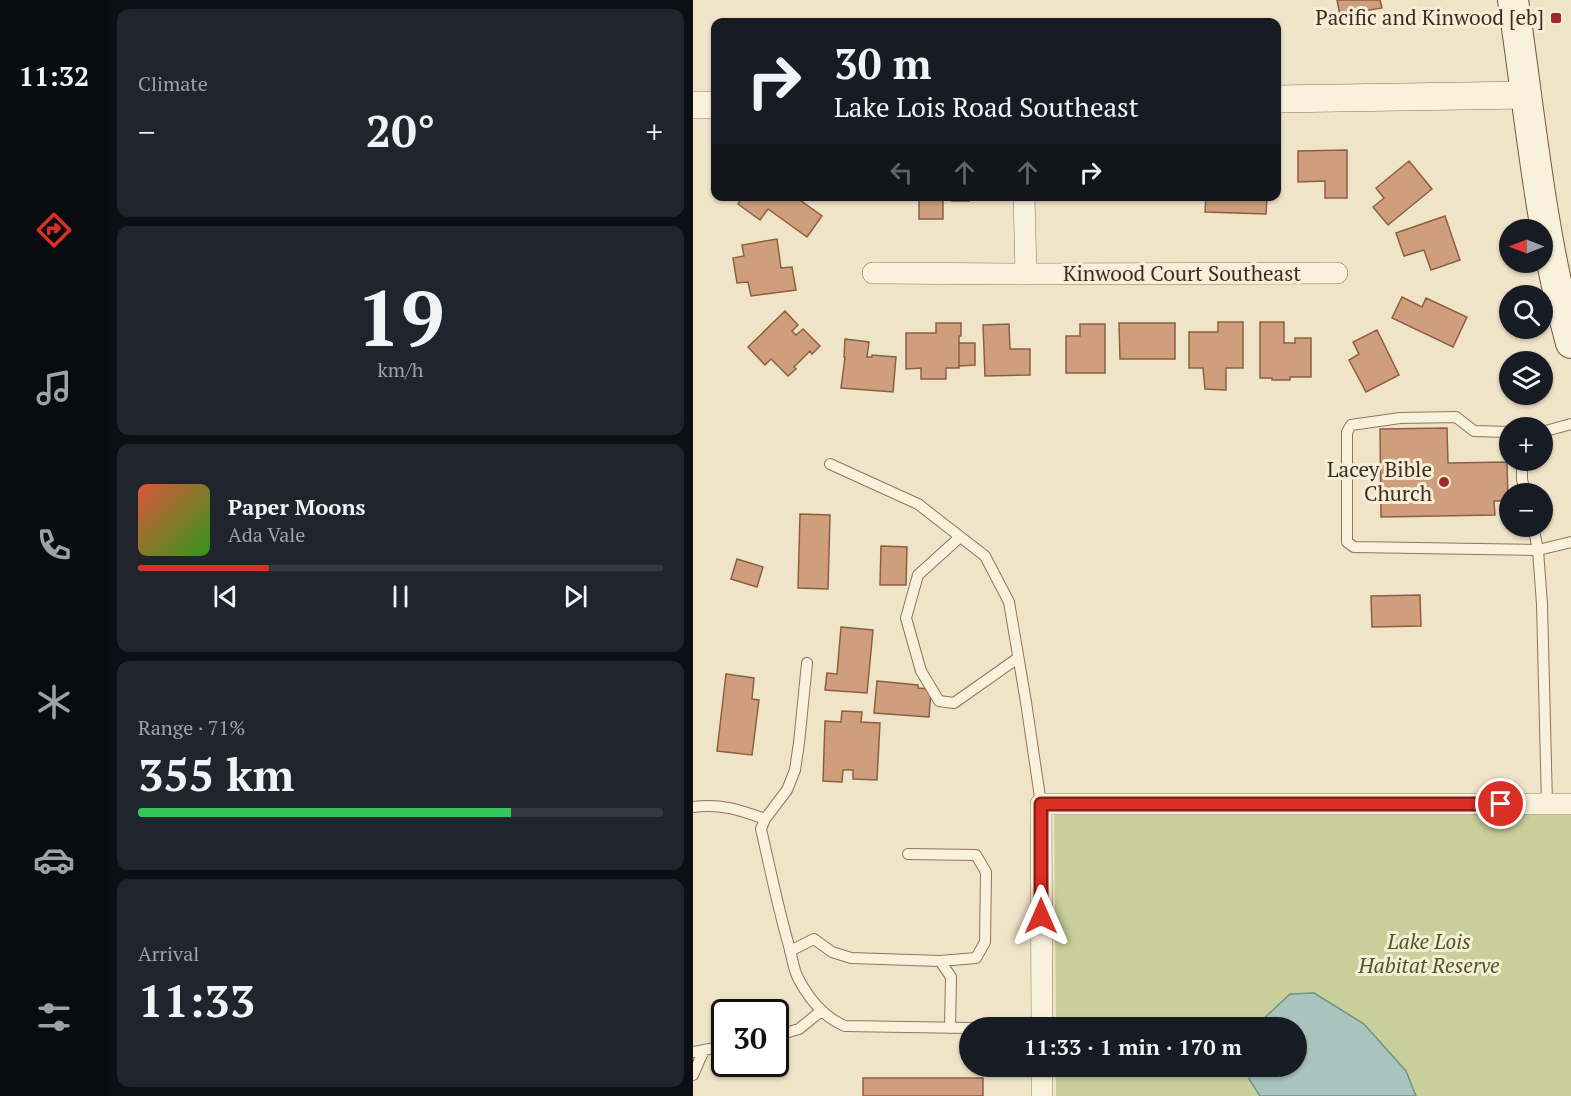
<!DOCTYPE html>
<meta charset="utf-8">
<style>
:root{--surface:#171b24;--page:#20242c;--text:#f1f3f6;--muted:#9ea1a6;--line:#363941;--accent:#d93025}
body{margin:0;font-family:"PT Serif",serif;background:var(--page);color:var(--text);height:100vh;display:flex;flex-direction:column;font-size:22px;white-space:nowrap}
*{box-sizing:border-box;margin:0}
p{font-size:20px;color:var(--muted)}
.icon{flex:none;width:33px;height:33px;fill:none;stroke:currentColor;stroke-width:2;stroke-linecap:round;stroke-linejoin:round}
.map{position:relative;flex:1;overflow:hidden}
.sheet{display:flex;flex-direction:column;gap:9px;padding:9px;background:#0d0f14;width:585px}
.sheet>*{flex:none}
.top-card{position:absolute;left:18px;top:18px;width:570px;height:183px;border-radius:12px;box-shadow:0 2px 4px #0004;background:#171b24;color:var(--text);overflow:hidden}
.needle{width:39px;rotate:270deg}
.tools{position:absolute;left:806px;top:219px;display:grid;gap:12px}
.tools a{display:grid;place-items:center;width:54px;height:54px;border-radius:50%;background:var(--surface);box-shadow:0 2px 4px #0004;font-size:30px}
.speed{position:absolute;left:18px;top:999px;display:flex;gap:12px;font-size:30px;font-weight:700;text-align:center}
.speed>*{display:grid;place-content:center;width:78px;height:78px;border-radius:50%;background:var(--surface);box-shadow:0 2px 4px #0004;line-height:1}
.speed .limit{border:3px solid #111;border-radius:9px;background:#fff;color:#111}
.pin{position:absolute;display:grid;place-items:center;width:51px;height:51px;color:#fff;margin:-26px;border:3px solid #fff;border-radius:50%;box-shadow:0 2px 6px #0007}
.me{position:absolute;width:66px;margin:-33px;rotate:0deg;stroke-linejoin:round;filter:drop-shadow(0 0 4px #0008)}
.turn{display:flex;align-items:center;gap:21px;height:126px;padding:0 24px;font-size:27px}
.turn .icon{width:78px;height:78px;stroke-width:2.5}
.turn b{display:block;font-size:42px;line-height:51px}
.lanes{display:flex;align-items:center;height:57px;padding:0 24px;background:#0003;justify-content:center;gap:30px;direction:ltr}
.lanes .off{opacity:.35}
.big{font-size:45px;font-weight:700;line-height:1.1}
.sheet .widget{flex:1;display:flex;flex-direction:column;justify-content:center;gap:9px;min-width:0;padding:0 21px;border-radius:12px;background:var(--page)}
.sheet .dial{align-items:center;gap:0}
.dial b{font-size:78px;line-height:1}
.song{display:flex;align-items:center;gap:18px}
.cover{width:72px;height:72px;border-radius:9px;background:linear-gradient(135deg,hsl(10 70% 55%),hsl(110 70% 35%))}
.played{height:6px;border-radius:3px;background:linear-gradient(90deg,var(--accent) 25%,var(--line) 25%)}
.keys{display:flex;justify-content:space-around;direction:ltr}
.heat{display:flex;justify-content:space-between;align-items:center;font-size:33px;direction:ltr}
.charge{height:9px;border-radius:4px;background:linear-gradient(90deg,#34c759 71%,var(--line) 0)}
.trip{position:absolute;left:266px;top:1017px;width:348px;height:60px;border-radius:30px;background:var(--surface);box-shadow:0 2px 4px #0004;font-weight:700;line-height:60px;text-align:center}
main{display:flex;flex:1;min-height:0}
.dock{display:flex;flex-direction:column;width:108px;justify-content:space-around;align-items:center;background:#090b0e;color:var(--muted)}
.dock .icon{width:42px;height:42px}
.dock .selected{color:var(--accent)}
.dock b{font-size:27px;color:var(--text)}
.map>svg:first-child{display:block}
.green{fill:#c9cf9b}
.water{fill:#a9c4bc;stroke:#6f938a;stroke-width:1.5}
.building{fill:#cf9f7d;stroke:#8d5f41;stroke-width:1.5}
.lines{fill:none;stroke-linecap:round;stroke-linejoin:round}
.service-casing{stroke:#8d765c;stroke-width:12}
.minor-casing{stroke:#8d765c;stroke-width:22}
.tertiary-casing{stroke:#8d765c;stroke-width:28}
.secondary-casing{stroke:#6f573f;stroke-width:32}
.service{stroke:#faf1dc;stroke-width:10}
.minor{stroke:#faf1dc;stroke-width:21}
.tertiary{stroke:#faf1dc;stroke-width:27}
.secondary{stroke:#faf1dc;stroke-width:30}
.route-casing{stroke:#8d1f18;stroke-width:15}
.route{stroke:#d93025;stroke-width:10}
.poi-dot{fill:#9e2a2b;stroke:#f7eed8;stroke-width:2}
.labels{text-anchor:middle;stroke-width:6;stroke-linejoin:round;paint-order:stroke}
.poi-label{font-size:21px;fill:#3d2e20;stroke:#f7eed8;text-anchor:end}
.street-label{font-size:21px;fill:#3d2e20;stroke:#f7eed8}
.park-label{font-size:21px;font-style:italic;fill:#4d5a26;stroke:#f7eed8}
</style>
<main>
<nav class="dock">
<b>11:32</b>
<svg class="icon selected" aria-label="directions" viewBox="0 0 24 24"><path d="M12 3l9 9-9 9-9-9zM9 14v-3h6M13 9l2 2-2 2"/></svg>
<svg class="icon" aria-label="music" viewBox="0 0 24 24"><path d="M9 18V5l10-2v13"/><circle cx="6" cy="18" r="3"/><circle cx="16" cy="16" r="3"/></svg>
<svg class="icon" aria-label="phone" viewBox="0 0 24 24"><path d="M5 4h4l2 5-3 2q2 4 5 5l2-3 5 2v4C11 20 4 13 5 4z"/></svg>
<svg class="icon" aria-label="climate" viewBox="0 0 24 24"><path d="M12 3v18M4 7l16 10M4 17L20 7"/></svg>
<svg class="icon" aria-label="car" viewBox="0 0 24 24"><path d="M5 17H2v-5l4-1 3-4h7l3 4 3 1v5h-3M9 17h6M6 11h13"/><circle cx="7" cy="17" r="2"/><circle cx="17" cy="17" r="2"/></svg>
<svg class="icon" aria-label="filters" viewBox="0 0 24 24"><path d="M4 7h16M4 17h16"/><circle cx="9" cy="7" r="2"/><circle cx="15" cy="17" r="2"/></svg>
</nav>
<section class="sheet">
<div class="widget"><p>Climate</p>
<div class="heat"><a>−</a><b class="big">20°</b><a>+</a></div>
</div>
<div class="widget dial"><b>19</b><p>km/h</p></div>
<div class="widget">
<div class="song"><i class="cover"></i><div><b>Paper Moons</b><p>Ada Vale</p></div></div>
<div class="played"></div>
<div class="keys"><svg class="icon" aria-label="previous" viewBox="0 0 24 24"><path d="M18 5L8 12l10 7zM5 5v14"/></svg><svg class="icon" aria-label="pause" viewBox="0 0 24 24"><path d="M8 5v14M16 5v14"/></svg><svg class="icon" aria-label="next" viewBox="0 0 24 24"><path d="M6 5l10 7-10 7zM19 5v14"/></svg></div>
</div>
<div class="widget"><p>Range · 71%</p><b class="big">355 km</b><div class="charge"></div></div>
<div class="widget"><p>Arrival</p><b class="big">11:33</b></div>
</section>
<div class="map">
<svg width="878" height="1096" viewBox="0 0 878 1096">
<rect width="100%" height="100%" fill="#f0e4c8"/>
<path class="green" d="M878,809V1096H363V1067L603,1066V1028L363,1027L361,814Z"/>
<path class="water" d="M621,993L671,1024L713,1071L723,1096H567L556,1079L558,1067L603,1066V1028L566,1027L567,1022L597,994Z"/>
<path class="building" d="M644,0H687L689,8L647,15Z
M654,150V198H632V181L605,182V151Z
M716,161L739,189L695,225L680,207L691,198L683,188Z
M50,196H110L107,200L129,216L114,237L75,209L67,220L45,204Z
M226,196H275L276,201H259V197H250V219H226Z
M513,196H574L573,214L512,212Z
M752,216L767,260L738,270L731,250L711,256L703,233Z
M84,239L88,268L99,267L103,290L58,296L55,282L44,283L40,258L51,256L49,245Z
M709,297L729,307L733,298L774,317L760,347L699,318Z
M92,311L105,325L99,331L103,335L110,329L127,346L119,354L117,351L101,367L103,369L95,376L78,359L72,365L55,347Z
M525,322H550V368H533V390L512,389L510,368H496V332H525Z
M567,322H591V343H602V338H618V377H597V380H579V378H567Z
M243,323H268V336H266V368H253V379H228V368L213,369V333H243Z
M426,323H482V359H427Z
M316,324L317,349H337V375L292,376L290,325Z
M387,324H412V373H373V336H387Z
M684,330L706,375L673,392L656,360L666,354L660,342Z
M152,339L176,342L174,357H179V355L203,357L200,392L148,388L152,357H151Z
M266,343H282V365L266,366Z
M754,428L755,463L814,462L815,501H801L802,515L688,517L687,429Z
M107,514L137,515L135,589L105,588Z
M188,546L214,547L213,585H187Z
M44,559L70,567L64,587L38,579Z
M727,595L728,626L679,627L678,596Z
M148,627L180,630L174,693L132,690L134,673L144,674Z
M33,674L61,678L59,699L66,700L59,755L24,751Z
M184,681L225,685V688L238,689L236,717L181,713Z
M149,711L169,712L168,722L187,723L184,780L160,779V770H150L149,782L130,781L132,721L148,722Z
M170,1078H290V1096H170Z"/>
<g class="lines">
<g class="service-casing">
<path id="service" d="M816,432L781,431L763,417L707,418L658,425L654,432V542L661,547L845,550L878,542
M849,432L878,424
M829,460V479L832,494
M137,464L225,504L292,556L316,602L333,702L348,804
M840,526L845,550L849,604L854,804
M267,537L225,575L213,618L228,671L246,701L261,703L325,658
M114,663L106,743L102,770L94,790L72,819L68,829C77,868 85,908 96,946C99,956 100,968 105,978C116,999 130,1017 152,1026L276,1028
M0,807C27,803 47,810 72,819
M215,854L283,855L293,872L292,942L283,958L247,961
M97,951L121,939L139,952L158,958L247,961L258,977L257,1028
M82,1036L106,1029L128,1011
M0,1052L32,1046
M0,1075L11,1050"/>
</g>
<g class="minor-casing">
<path id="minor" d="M331,196L333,274
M180,273L333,274L644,273
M349,1028L348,804H878
M349,1066V1096"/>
</g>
<g class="tertiary-casing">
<path id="tertiary" d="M584,99L833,95
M0,105H22"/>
</g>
<g class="secondary-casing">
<path id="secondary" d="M820,0C837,114 847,231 878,343"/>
</g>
<use href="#service" class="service"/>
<use href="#minor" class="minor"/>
<use href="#tertiary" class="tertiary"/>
<use href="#secondary" class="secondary"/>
</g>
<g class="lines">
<g class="route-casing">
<path id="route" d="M348,916V804H808"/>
</g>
<use href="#route" class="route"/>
</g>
<g class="poi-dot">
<rect x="857" y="12" width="12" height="12" rx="3"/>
<circle cx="751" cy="482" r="6"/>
</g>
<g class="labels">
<g class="poi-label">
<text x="851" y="25">Pacific and Kinwood [eb]</text>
<text x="739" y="477">Lacey Bible<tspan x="739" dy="24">Church</tspan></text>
</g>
<g class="street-label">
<text x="489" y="281">Kinwood Court Southeast</text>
</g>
<g class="park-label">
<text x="736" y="949">Lake Lois<tspan x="736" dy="24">Habitat Reserve</tspan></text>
</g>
</g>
</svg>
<div class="tools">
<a><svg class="needle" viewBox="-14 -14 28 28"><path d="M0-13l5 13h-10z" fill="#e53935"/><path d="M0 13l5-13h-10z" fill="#9ea1a6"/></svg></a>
<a><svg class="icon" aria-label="search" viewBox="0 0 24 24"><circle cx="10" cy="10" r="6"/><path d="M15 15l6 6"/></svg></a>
<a><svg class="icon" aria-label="layers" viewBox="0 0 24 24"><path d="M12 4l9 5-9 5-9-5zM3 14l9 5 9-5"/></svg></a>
<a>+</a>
<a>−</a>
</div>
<div class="speed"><div class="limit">30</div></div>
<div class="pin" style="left:808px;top:804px;background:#d93025"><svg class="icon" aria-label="arrive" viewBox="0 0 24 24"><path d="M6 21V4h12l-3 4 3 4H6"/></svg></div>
<svg class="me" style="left:348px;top:916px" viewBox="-20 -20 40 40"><path d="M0-17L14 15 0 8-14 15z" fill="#d93025" stroke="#fff" stroke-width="4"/></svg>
<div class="trip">11:33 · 1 min · 170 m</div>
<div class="top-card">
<div class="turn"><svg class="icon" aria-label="right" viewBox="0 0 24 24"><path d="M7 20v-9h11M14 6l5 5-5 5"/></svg><div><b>30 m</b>Lake Lois Road Southeast</div></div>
<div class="lanes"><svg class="icon off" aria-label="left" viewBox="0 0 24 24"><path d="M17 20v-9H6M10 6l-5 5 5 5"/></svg><svg class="icon off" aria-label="ahead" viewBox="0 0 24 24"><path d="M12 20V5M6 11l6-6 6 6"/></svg><svg class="icon off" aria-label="ahead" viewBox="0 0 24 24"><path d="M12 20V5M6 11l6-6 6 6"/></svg><svg class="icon" aria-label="right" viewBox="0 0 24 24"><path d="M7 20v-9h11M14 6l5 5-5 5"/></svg></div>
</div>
</div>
</main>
